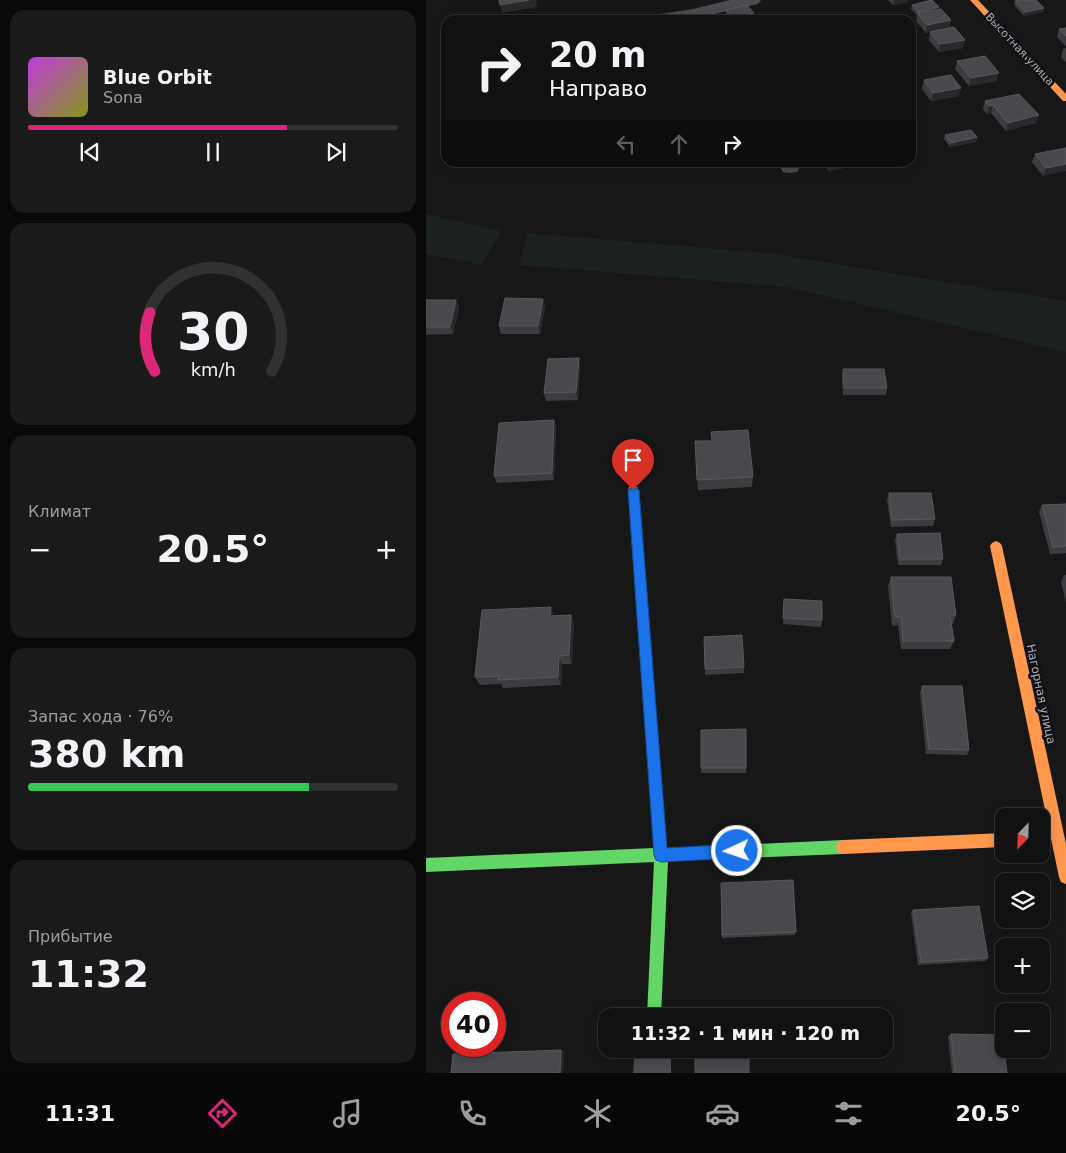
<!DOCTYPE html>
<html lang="ru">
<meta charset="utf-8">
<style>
:root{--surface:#111;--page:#1a1a1a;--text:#f1f3f6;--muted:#9c9d9f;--line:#303131;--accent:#db2777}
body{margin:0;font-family:"DejaVu Sans",sans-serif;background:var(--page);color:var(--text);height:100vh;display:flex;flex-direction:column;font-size:19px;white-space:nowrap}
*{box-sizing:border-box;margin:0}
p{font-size:16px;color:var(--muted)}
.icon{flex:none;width:28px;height:28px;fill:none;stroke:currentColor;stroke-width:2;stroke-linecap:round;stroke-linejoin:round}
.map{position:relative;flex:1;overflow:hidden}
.details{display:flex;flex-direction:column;gap:10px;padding:10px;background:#090909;width:426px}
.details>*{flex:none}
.hud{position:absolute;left:15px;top:15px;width:475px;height:152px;border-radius:15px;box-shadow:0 2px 12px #0003,0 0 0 1px var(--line);background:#111;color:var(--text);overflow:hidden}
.needle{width:32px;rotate:203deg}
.tools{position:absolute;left:569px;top:808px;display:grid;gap:10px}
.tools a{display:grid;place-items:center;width:55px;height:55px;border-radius:10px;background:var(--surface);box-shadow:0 2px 12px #0003,0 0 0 1px var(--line);font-size:25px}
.speed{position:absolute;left:15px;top:992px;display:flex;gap:10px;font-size:25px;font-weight:700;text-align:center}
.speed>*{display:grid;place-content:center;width:65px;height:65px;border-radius:50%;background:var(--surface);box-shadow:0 2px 12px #0003,0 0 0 1px var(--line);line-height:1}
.speed .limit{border:8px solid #d22;background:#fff;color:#111}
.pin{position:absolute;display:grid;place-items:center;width:42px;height:42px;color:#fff;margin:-51px -21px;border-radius:50% 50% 50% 0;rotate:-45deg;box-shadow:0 0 5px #0007}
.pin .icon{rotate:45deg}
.me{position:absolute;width:55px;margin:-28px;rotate:267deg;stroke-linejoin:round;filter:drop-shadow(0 0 4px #0008)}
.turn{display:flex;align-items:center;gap:18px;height:105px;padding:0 25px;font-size:22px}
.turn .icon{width:65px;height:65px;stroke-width:2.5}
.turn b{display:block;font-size:35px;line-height:42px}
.lanes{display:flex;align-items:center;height:48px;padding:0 25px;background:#0003;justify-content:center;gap:25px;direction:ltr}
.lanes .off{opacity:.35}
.big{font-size:38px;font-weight:600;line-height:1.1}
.details .card{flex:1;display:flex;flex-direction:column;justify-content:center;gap:8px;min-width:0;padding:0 18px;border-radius:15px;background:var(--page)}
.details .dial{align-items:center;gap:0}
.dial svg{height:130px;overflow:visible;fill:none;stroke:var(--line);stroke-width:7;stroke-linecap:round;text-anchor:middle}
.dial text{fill:var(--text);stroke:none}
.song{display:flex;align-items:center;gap:15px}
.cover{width:60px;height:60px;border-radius:8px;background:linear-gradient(135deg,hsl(290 70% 55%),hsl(70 70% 35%))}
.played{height:5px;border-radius:2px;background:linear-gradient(90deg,var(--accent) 70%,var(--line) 70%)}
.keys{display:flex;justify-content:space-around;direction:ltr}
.heat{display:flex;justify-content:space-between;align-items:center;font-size:28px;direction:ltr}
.charge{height:8px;border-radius:4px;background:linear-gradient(90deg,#34c759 76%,var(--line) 0)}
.trip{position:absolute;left:172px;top:1008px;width:295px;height:50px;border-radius:15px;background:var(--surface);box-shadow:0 2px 12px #0003,0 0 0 1px var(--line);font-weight:600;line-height:50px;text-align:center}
.tabs{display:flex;height:80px;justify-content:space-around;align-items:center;background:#070707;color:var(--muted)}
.tabs .icon{width:35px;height:35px}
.tabs .on{color:var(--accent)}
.tabs b{font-size:22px;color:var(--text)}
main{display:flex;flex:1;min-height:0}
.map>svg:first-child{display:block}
.green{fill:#1b211c}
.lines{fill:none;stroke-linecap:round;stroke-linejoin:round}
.street{fill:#4b4c50;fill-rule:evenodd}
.fast{fill:#63d668;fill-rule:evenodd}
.slow{fill:#ff974d;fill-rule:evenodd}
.wall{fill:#3c3d40}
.shaded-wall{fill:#28292a}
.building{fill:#48494d;stroke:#57595e}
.route{fill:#1a73e8;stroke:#114b97}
.labels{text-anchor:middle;stroke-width:5;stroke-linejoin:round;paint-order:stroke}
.far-street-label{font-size:11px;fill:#a8adb8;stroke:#111113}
.street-label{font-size:12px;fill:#a8adb8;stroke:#111113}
</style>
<main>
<section class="details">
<div class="card">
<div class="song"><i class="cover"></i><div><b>Blue Orbit</b><p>Sona</p></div></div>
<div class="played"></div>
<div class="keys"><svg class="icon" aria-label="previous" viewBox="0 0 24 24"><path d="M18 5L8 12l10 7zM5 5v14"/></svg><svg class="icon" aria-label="pause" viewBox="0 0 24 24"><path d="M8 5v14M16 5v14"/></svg><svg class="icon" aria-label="next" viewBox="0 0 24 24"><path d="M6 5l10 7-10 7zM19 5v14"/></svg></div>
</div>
<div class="card dial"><svg viewBox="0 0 100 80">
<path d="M14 69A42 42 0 1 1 86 69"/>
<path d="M14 69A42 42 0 0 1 11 33" stroke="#db2777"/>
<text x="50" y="56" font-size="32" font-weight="700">30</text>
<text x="50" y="72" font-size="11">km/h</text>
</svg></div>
<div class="card"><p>Климат</p>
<div class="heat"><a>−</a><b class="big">20.5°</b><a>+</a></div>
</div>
<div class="card"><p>Запас хода · 76%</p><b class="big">380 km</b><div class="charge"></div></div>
<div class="card"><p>Прибытие</p><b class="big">11:32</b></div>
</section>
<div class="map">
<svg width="640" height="1073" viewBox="0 0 640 1073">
<rect width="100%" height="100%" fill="#171717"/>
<path class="green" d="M0,214L75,231L56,265L0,254Z
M102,233L341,253L640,301V352L360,287L94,265Z"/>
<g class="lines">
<path class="street" d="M304,0H335L332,4L262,20H219L222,16L228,15L267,9Z
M351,162H372L374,167L371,172L364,173L357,172Z
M209,1049H245V1073H207Z"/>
<path class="fast" d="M224,709L228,711L230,715L241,848L417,840L422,842L424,847L422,852L417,854L242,861L235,1016H221L228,862L0,872V858L228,848L218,715L220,711Z"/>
<path class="slow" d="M544,0H552L640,94V101H637Z
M207,486L211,487L212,490L230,715L228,719L224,721L220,719L218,715L202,490L203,487Z
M570,541L574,543L576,546L640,844V884L635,882L633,877L564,546L566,543Z
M578,833V847L417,854L412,852L410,847L412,842L417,840Z"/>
</g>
<path class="wall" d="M462,0H482L481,2L467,5Z
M589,1L617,12L598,16L588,5Z
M486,5L513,9L525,20L523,28L537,48L513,52L503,40L504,32L500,33L490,21L491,15L485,9Z
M300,10L328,17L315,20H305L300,14Z
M640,28V46L631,37L633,29Z
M640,48V62L635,57L637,49Z
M531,61L571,81L543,86L529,69Z
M498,80L533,96L505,101L496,89Z
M559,101L610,123L580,131L565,113L561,114L557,109Z
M519,135L551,137L550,142L524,147L518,139Z
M640,148L617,176L606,162L609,154Z
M397,162H432V165L403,171Z
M117,299L119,306L114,334H75L73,326Z
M0,300H30L33,308L27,334L0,335Z
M153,358L154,366L152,400L120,401L118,393Z
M417,369L461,388L460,395H417L416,376Z
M128,420L130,427L128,480L71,483L68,476Z
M269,441L327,477L326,487L272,490Z
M463,493L509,519L507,526L465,527L461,500Z
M640,504V553L624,554L613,512L616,505Z
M471,534L517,559L515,565H472L469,540Z
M638,575H640V602L635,582Z
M465,577L530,615L527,624H525L528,641L524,649H475L472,625L466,626L462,586Z
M358,599L396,620L395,627L357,624Z
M145,615L148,624L146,664H136L135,685L77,688L75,684L54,685L49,677L128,616Z
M318,667V673L279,675V669Z
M496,686L543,750L541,755L500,754L494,692Z
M320,729V773H275V768Z
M295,883L370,932L369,935L296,938Z
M487,910L562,958L559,961L492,965L485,913Z
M525,1034L581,1073H526L522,1036Z"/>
<path class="shaded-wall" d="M103,0H110L111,7L76,13L74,5Z
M468,0H482L481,2L467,5Z
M513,7V11L492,15L493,12Z
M618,8L617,12L598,16L599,12Z
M328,13V17L315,20H306V18Z
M525,20L523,28L500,33L501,25Z
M539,40L537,48L513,52L514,44Z
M573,73L571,81L543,86L545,78Z
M535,88L533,96L505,101L507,93Z
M567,105L565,113L561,114L563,106Z
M613,115L610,123L580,131L582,123Z
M551,137L550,142L524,147L525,143Z
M406,162H432V165L403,171V163Z
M640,164V171L617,176L620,168Z
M117,299L119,306L114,334L112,326Z
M30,300L33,308L27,334L24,327Z
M153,358L154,366L152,400L150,392Z
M128,420L130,427L128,480L126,473Z
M125,607L128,616H124Z
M145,615L148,624L146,664L143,655Z
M133,656L136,664L135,685L132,677Z
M135,1050L138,1052L137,1073H134Z"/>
<path class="building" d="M73,0H103L74,5Z
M506,0L513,7L493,12L486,5Z
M594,0H610L618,8L599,12L589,1Z
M321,5L328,13L306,18L300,10Z
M515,9L525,20L501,25L491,13Z
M528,27L539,40L514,44L504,32Z
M640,28V36L633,29Z
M559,56L573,73L545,78L531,61Z
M525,75L535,88L507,93L498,80Z
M593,94L613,115L582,123L567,105L563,106L559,101Z
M545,130L551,137L525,143L519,135Z
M640,148V164L620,168L609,154Z
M79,298L117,299L112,326H73Z
M0,300H30L24,327H0Z
M153,358L150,392L118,393L122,359Z
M417,369H458L461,388H418Z
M128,420L126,473L68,476L73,423Z
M322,430L327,477L271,480L269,441H286L285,432Z
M463,493H505L509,519L466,520Z
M640,504V546L627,547L616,505Z
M514,533L517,559H474L471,534Z
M465,577H525L530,615H524L528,641H477L475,617H469Z
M358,599L396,601V620L357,618Z
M125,607L124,616L145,615L143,655L133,656L132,677L72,680L73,676L49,677L56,610Z
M316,635L318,667L279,669L278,637Z
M496,686H536L543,750L503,749Z
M320,729V768H275V730Z
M367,880L370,932L296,935L295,883Z
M553,906L562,958L495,962L487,910Z
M525,1034L576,1035L578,1049L581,1073H529Z
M269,1049H323V1073H269Z
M135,1050L134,1073H25L27,1054Z"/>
<path class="route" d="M207,486L213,490L241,848L311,844L316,846L318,851L316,856L311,858L235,862L230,860L228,855L202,490Z"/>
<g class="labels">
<g class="far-street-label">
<text transform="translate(594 49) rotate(47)" y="4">Высотная улица</text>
</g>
<g class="street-label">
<text transform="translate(615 694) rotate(78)" y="4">Нагорная улица</text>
</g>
</g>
</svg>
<div class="tools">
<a><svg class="needle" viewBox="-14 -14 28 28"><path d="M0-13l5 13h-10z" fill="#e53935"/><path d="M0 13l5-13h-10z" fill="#9c9d9f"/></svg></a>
<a><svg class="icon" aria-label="layers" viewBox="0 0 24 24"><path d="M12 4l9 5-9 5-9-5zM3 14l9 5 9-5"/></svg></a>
<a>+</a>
<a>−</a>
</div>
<div class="speed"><div class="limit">40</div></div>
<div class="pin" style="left:207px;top:490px;background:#d93025"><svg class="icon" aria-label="arrive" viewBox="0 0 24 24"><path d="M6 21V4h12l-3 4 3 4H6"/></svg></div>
<svg class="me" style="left:311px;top:851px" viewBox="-20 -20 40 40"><circle r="17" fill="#1a73e8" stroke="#fff" stroke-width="3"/><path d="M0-11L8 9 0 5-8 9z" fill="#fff"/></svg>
<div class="trip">11:32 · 1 мин · 120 m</div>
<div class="hud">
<div class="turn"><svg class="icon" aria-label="right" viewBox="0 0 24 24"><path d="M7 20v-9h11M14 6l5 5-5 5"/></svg><div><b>20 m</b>Направо</div></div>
<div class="lanes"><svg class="icon off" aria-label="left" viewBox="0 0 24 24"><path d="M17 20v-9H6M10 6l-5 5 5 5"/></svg><svg class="icon off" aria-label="ahead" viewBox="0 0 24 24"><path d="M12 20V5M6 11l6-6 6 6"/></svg><svg class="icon" aria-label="right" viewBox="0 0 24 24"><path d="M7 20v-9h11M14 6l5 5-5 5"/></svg></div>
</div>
</div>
</main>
<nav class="tabs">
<b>11:31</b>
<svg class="icon on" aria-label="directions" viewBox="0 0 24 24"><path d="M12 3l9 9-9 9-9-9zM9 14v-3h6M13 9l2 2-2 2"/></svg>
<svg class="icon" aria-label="music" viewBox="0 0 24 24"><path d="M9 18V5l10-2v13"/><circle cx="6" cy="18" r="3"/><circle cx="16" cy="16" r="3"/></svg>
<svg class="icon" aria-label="phone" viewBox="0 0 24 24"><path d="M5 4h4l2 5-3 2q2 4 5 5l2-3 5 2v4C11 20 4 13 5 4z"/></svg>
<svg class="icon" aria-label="climate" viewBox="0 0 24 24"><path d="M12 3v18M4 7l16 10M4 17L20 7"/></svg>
<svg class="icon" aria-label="car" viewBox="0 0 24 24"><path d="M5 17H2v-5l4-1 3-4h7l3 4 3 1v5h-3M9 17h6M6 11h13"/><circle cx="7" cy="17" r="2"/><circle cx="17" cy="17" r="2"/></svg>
<svg class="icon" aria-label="filters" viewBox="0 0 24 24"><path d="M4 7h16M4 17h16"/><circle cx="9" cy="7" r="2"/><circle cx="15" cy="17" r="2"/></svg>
<b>20.5°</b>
</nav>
